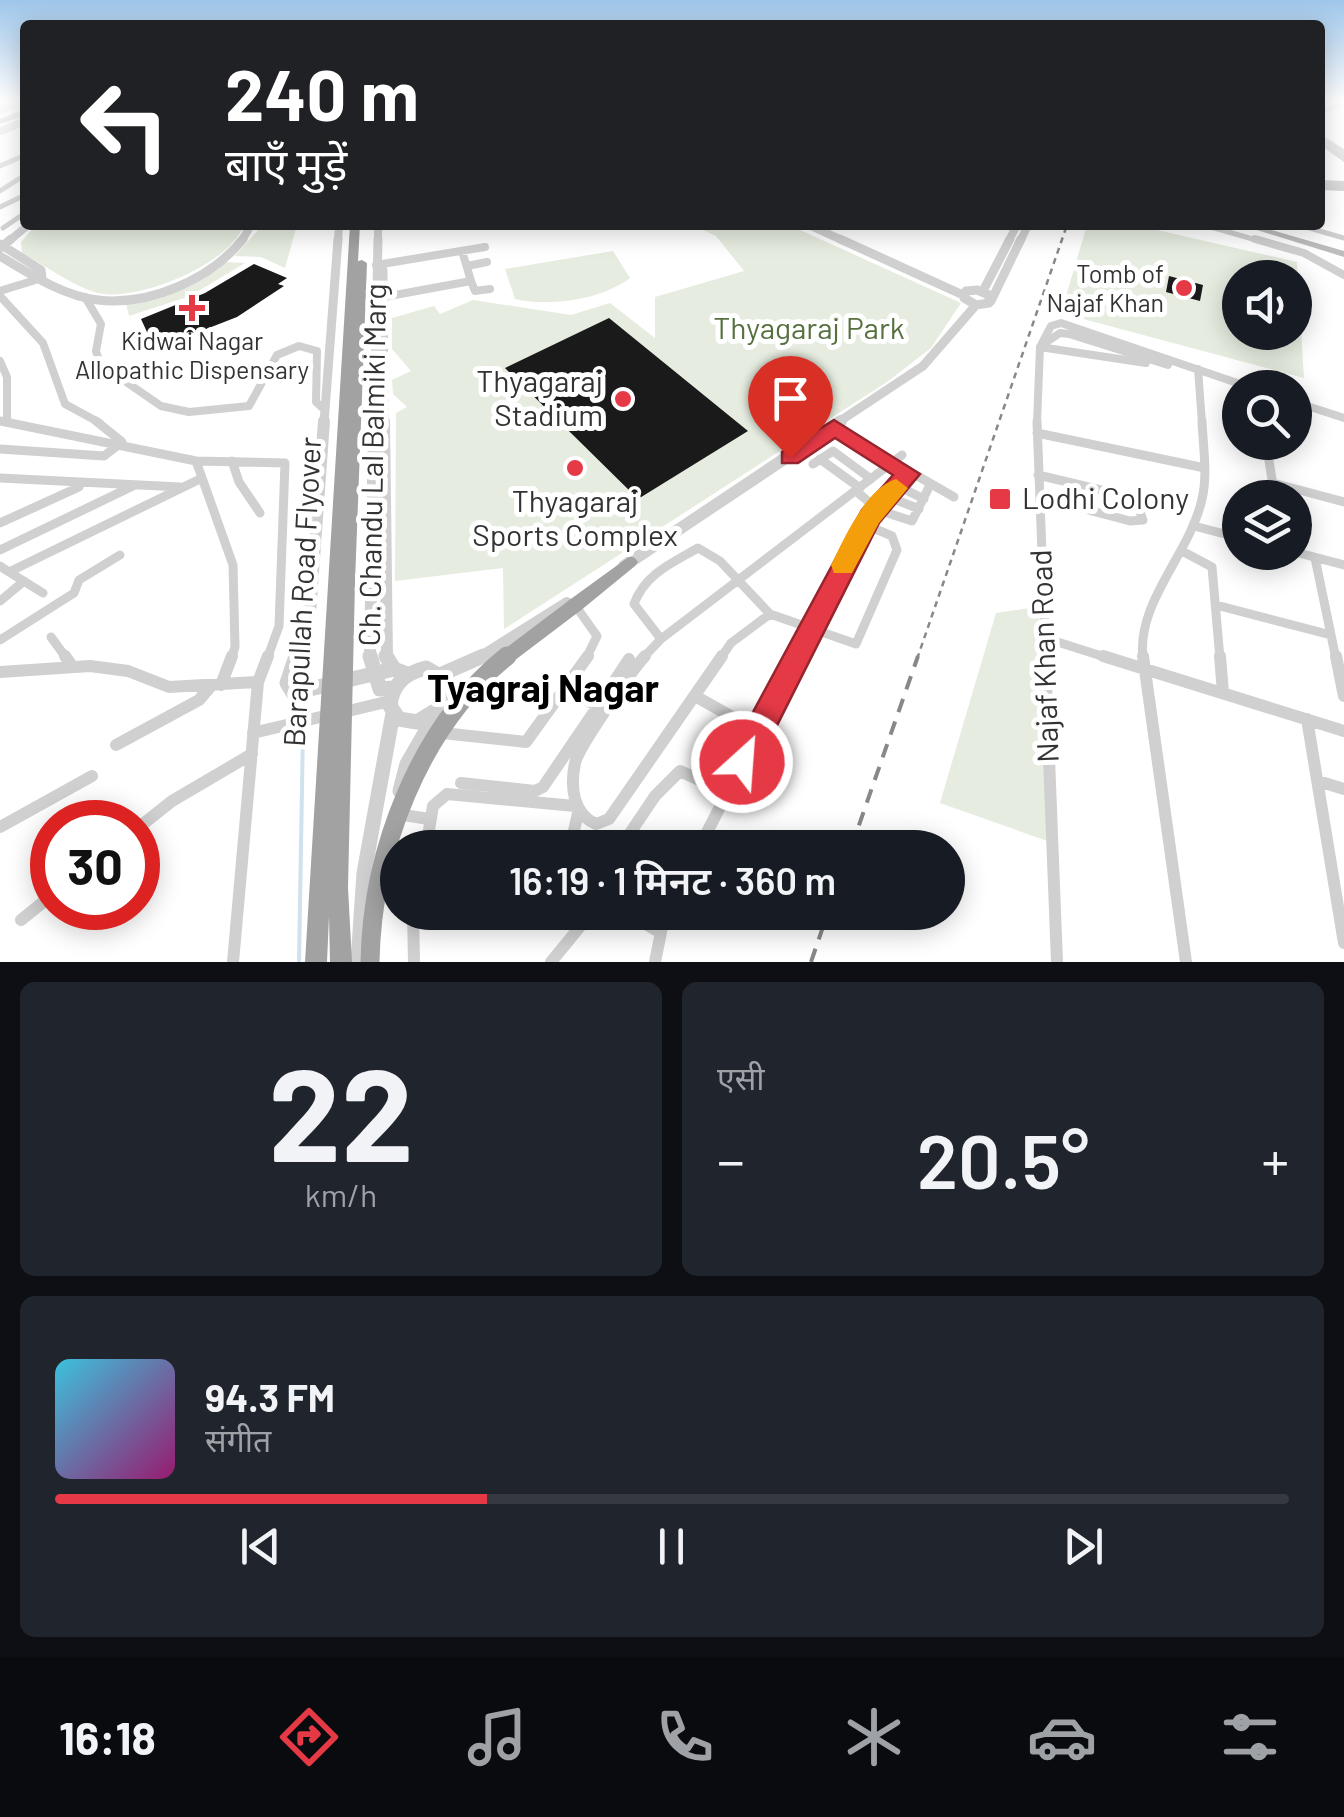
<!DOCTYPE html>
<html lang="hi">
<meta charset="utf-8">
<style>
:root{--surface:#171b24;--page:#20242c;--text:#f1f3f6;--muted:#9ea1a6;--line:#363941;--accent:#e63946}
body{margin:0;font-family:Barlow,"Noto Sans Devanagari",sans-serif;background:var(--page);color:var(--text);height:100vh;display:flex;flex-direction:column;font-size:38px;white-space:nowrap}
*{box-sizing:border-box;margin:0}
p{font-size:32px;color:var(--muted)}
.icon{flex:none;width:55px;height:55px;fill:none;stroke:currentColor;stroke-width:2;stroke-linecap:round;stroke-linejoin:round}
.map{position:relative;height:962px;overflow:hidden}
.details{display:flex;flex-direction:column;gap:20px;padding:20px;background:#0d0f14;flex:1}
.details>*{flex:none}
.banner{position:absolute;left:20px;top:20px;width:1305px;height:210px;border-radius:10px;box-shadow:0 5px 25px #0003;background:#202124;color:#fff;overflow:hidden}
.controls{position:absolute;left:1222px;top:260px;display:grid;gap:20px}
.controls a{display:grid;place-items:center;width:90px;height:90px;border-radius:50%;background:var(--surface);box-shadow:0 5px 25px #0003;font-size:50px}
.speed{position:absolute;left:30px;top:800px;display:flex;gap:20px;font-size:50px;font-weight:700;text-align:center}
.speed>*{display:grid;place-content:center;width:130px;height:130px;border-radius:50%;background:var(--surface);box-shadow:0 5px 25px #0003;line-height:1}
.speed .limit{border:15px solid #d22;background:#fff;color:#111}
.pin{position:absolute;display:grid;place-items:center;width:85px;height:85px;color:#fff;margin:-102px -42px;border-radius:50% 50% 50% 0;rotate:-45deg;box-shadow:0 0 10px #0007}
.pin .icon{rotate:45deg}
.me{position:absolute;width:110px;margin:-55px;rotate:26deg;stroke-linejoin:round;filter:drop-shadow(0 0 8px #0008)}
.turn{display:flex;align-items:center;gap:35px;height:210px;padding:0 40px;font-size:45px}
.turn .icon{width:130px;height:130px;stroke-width:2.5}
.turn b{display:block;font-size:70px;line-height:85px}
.big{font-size:75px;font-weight:600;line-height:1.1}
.details .tile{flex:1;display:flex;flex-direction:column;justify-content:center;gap:15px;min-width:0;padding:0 35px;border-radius:15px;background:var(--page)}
.details .dial{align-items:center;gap:0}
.dial b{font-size:130px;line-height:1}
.song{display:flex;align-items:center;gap:30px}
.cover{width:120px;height:120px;border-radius:15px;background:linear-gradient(135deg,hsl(190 70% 55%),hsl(320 70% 35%))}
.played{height:10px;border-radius:5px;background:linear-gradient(90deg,var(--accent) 35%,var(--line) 35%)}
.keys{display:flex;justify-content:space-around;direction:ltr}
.heat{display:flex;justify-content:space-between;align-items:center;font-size:55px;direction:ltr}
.details .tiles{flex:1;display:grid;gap:20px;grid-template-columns:1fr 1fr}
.tile:last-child{grid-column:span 2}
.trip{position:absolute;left:380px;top:830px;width:585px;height:100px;border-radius:50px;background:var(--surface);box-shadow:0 5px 25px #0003;font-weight:600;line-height:100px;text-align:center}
.menu{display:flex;height:160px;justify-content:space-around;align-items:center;background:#090b0e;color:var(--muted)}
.menu .icon{width:70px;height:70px}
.menu .selected{color:var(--accent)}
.menu b{font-size:45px;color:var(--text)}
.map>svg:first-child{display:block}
.green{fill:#e6ecdf;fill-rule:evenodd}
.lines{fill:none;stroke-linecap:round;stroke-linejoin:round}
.stream{stroke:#cfe2ee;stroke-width:4}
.taxiway{fill:#c4c4c4;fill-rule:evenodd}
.building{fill:#1a1a1a}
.minor-far3{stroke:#d0d0d0;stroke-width:5}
.minor-far2{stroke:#d0d0d0;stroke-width:8}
.minor-far1{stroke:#d0d0d0;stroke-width:9}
.minor{stroke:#d0d0d0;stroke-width:12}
.tertiary-far3{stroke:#d0d0d0;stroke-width:8}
.tertiary-far2{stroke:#d0d0d0;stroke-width:9}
.tertiary-far1{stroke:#d0d0d0;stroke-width:12}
.tertiary{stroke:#d0d0d0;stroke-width:15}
.secondary{fill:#bdbdbd;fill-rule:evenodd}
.primary{fill:#ababab;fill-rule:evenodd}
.trunk{fill:#a2a2a2;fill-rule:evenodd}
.rail-far1{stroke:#888;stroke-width:2.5;stroke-dasharray:6 5;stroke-linecap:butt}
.rail{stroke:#888;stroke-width:4;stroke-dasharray:14 10;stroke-linecap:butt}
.trunk-bridge-far1{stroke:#a2a2a2;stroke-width:15}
.trunk-bridge{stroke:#a2a2a2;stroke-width:19}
.route{fill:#e63946;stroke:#96252e;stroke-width:2.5}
.slow{fill:#f59e0b}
.poi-dot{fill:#e63946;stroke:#fff;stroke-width:4}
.labels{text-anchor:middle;stroke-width:10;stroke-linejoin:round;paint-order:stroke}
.far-poi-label{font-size:25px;fill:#333;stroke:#fff;text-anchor:end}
.park-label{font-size:30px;fill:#56703f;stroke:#fff}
.poi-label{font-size:30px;fill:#333;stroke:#fff;text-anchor:end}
.street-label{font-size:30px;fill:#333;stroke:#fff}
.near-neighbourhood-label{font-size:38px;font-weight:bold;fill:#000;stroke:#fff}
</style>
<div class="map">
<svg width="1344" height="962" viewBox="0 0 1344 962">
<rect width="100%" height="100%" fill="#fff"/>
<path class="green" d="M36,225L242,229C225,266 137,302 98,293C72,286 46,266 22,253L21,242Z
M297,225L285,268L261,257L235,256L260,228Z
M693,225H789L961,303L931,348L887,382L504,629L503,568L395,581L396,413L407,407L393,394L392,380L411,371L392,349V318L434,306L440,314L473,300L571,315L610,303L655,338V297L744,271L716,236Z
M1087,225H1135L1297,262L1304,378L1061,313ZM1240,278H1295V332H1240Z
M613,251L630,278C601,300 550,307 515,299L505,269Z
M225,262L245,263L190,296L129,316L126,303L172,293Z
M1043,606L1053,843L940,803L996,613Z"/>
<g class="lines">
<path class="stream" d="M299,962L303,729"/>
<path class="taxiway" d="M1334,100H1344V106L1320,115V106Z
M1320,134L1344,149V162L1320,145Z
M1320,180L1344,181V191L1320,190Z"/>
</g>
<path class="building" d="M254,264L287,278L278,284L284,286L237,317L160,347L158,340L152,343L141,319L205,293Z
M1169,276L1203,285L1200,301L1166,292Z
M609,318L748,431L638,499L505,368Z"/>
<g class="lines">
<path class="minor-far3" d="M0,166L25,155
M0,191L25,175
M0,207L25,195
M1204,225L1263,242
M1299,225L1344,238
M3,228L25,213"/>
<path class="minor-far2" d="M1255,239L1304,253L1344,275
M376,265L485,247
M467,266L487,262
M471,281L475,291L490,289
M0,291L42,278
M0,296L43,343L65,404L100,423
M85,297L101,324L96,351L100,364L161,406L189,412L249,406L277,355L299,346L317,351L316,402L325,410
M384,297L471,281L462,251
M1042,345L1060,333L1069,334L1168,365
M1040,347L1146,363
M0,361L7,377V422
M1198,369L1202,423
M1240,391V403
M1295,402L1344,418
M0,421L12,423
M1037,423L1040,347L1051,326L1061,323L1252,388"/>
<path class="minor-far1" d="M0,421L196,461L285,463L279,626L267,659
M96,421L121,441
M1037,421L1046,659
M834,428L954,497
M1037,433L1205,468
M1266,442L1275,498
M0,449L104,456L122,442
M820,459L860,488
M196,461L233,565L235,647L231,659
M232,461L239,482L260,513
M813,464L833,451L871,479
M908,474L878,510L912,521L930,485
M1038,475L1135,498L1143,520L1130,521L1073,506L1067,482
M0,478L180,487
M1273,483L1344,502
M898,486L924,499
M889,497L919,509
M0,523L79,487
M1194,526L1240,538
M0,550L135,485
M1182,551L1212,567L1220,659
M1295,552L1344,565
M1315,558L1336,659
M0,566L9,572L200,479
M9,572L43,593
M0,601L24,581
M575,605L597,636L586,659
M1216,605L1331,635
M51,637L67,659
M1045,638L1111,659
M661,639L634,604C645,574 672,563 698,548L720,561L770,614L856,644L897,550L892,536L866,525
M0,640L74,593L79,580L120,555
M642,659L661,639L902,455
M720,659L731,643L770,614
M795,659L878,510L856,491
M1143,659C1136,602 1190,554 1202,499C1208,474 1203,447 1202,421"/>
<path class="minor" d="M65,656L72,666
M645,656C632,670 578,748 575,763C570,787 573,814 596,824L609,819L722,656
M1045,656L1057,962
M1103,656L1344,731
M1143,656L1186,962
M1220,656L1223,693
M1336,656L1344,696
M0,672L90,666L128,671L169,687L258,682
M221,685L232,656
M695,696L757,731
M598,706L629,659
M344,712L390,701
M1307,719L1344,943
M253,733L329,715
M442,733L526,742L588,656
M116,745L199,700L211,686
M1318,781L1344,789
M461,783L535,791L543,787L598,706L565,689
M397,814L429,819
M0,827L92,776
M138,828L172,801L252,754
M426,848L433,806L447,794L575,806
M570,848L578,813
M620,848L655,796L680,771L728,793
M699,848L797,656
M413,912L414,962
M625,912L656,930
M21,920L52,895
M233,962L258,682L268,656
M551,962L592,912
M655,962L665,912"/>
<path class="tertiary-far3" d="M0,110L25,100
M0,131L25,121
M809,225L846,242
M8,242L28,225
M241,242L251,225
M338,242L339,225
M378,242V225
M1008,242L1017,225
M1020,242L1028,225"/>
<path class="tertiary-far2" d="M840,239L963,295
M0,244L41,270L42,278
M0,248L11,239
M0,256C30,274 63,296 98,300C150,306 211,279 243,239
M383,270L384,423
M977,290L989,295V303L976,305L964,298L966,291Z
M983,291L1010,239
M991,301L1021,239
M324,423L338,239
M374,423L378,239
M837,423L923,366L976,305"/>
<path class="tertiary-far1" d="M384,421L387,659
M624,566L841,421
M295,659L310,614L324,421
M370,659L374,421
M478,659L567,603"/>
<path class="tertiary" d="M296,656L287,683L293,693L394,669
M370,656L380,689L394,688
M386,656L394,669L407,674
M426,668L447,680L443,706L417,722L399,719L390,706C392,684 405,673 426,668Z
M442,674L483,656
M400,791L407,764L436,714
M358,962L364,873L393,713"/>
<path class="secondary" d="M1241,225H1254L1344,251V257Z"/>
<path class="primary" d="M22,110H25V115L0,124V119Z"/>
<path class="trunk" d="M350,225H360L358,261L362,260L367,263L355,582L348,888L352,962H330L329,916L327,962H305Z
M630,556L635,558L638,562L635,566L580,611L574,613L568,611L566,606L568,601Z"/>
<path class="rail-far1" d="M917,659L1067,225"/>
<path class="rail" d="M851,848L918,656
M811,962L828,912"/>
<path class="trunk-bridge-far1" d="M504,659L574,606"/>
<path class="trunk-bridge" d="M370,962C372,851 419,727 507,656"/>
</g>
<linearGradient id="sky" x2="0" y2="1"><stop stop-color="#9ec6ea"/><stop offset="0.43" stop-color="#fff"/><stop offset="1" stop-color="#fff" stop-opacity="0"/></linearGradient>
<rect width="1344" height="235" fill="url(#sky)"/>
<path class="route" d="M834,420L920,474L879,523L753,773L742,777L732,773L727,762L732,751L862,510L893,475L835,438L798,463H782V452Z"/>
<path class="slow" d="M896,479L908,488L879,523L852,573H834L831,565C844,539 866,488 896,479Z"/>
<g class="poi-dot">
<circle cx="1184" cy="288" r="10"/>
<path d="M187 293h10v10h10v10h-10v10h-10v-10h-10v-10h10z"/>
<circle cx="623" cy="399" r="10"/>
<circle cx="575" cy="468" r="10"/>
<rect x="988" y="487" width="24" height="24" rx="5"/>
</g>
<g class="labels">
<g class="far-poi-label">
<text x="1164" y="283">Tomb of<tspan x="1164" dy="29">Najaf Khan</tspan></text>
<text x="192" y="350" text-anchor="middle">Kidwai Nagar<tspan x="192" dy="29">Allopathic Dispensary</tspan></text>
</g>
<g class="park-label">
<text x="809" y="339">Thyagaraj Park</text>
</g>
<g class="poi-label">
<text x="603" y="392">Thyagaraj<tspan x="603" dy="34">Stadium</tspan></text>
<text x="1022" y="509" text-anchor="start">Lodhi Colony</text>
<text x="575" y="512" text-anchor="middle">Thyagaraj<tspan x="575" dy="34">Sports Complex</tspan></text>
</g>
<g class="street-label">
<text transform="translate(373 465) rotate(-89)" y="10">Ch. Chandu Lal Balmiki Marg</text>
<text transform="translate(303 592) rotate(-87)" y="10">Barapullah Road Flyover</text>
<text transform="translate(1045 656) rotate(-92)" y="10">Najaf Khan Road</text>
</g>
<g class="near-neighbourhood-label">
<text x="543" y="702">Tyagraj Nagar</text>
</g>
</g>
</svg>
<div class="controls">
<a><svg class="icon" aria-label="sound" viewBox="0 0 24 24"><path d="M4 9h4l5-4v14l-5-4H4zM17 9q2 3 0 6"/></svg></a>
<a><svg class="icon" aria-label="search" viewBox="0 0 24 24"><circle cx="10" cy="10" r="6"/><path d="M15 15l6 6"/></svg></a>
<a><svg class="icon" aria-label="layers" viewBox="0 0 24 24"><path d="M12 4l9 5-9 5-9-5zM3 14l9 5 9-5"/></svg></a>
</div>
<div class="speed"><div class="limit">30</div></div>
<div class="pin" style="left:790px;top:458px;background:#d93025"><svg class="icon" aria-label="arrive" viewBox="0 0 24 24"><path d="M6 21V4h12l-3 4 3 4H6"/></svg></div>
<svg class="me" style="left:742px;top:762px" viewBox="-20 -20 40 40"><circle r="17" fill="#e63946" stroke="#fff" stroke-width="3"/><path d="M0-11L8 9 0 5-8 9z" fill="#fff"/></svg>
<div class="trip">16:19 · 1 मिनट · 360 m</div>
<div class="banner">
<div class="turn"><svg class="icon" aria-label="left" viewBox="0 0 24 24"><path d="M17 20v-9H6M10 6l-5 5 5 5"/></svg><div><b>240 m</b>बाएँ मुड़ें</div></div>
</div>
</div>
<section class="details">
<div class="tiles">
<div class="tile dial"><b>22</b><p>km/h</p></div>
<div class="tile"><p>एसी</p>
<div class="heat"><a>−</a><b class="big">20.5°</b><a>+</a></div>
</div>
<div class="tile">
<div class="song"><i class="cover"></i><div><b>94.3 FM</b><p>संगीत</p></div></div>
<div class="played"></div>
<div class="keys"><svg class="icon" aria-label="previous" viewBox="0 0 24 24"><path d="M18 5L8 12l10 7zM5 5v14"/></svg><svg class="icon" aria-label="pause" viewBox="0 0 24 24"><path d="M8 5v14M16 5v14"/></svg><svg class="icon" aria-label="next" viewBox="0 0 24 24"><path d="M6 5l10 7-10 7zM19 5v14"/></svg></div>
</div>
</div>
</section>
<nav class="menu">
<b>16:18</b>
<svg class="icon selected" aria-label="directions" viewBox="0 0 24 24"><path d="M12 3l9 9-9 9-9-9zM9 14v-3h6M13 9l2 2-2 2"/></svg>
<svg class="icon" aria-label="music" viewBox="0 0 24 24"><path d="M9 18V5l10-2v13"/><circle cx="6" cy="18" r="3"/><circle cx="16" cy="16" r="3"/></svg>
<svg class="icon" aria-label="phone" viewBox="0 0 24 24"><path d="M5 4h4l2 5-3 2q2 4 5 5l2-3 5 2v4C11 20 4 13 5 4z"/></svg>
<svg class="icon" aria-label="climate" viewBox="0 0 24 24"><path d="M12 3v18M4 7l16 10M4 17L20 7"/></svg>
<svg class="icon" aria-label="car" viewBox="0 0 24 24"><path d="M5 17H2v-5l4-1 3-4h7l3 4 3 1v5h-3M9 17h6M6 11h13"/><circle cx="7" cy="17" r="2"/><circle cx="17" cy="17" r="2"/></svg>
<svg class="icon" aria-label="filters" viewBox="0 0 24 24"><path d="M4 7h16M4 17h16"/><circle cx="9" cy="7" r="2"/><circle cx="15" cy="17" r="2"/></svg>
</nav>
